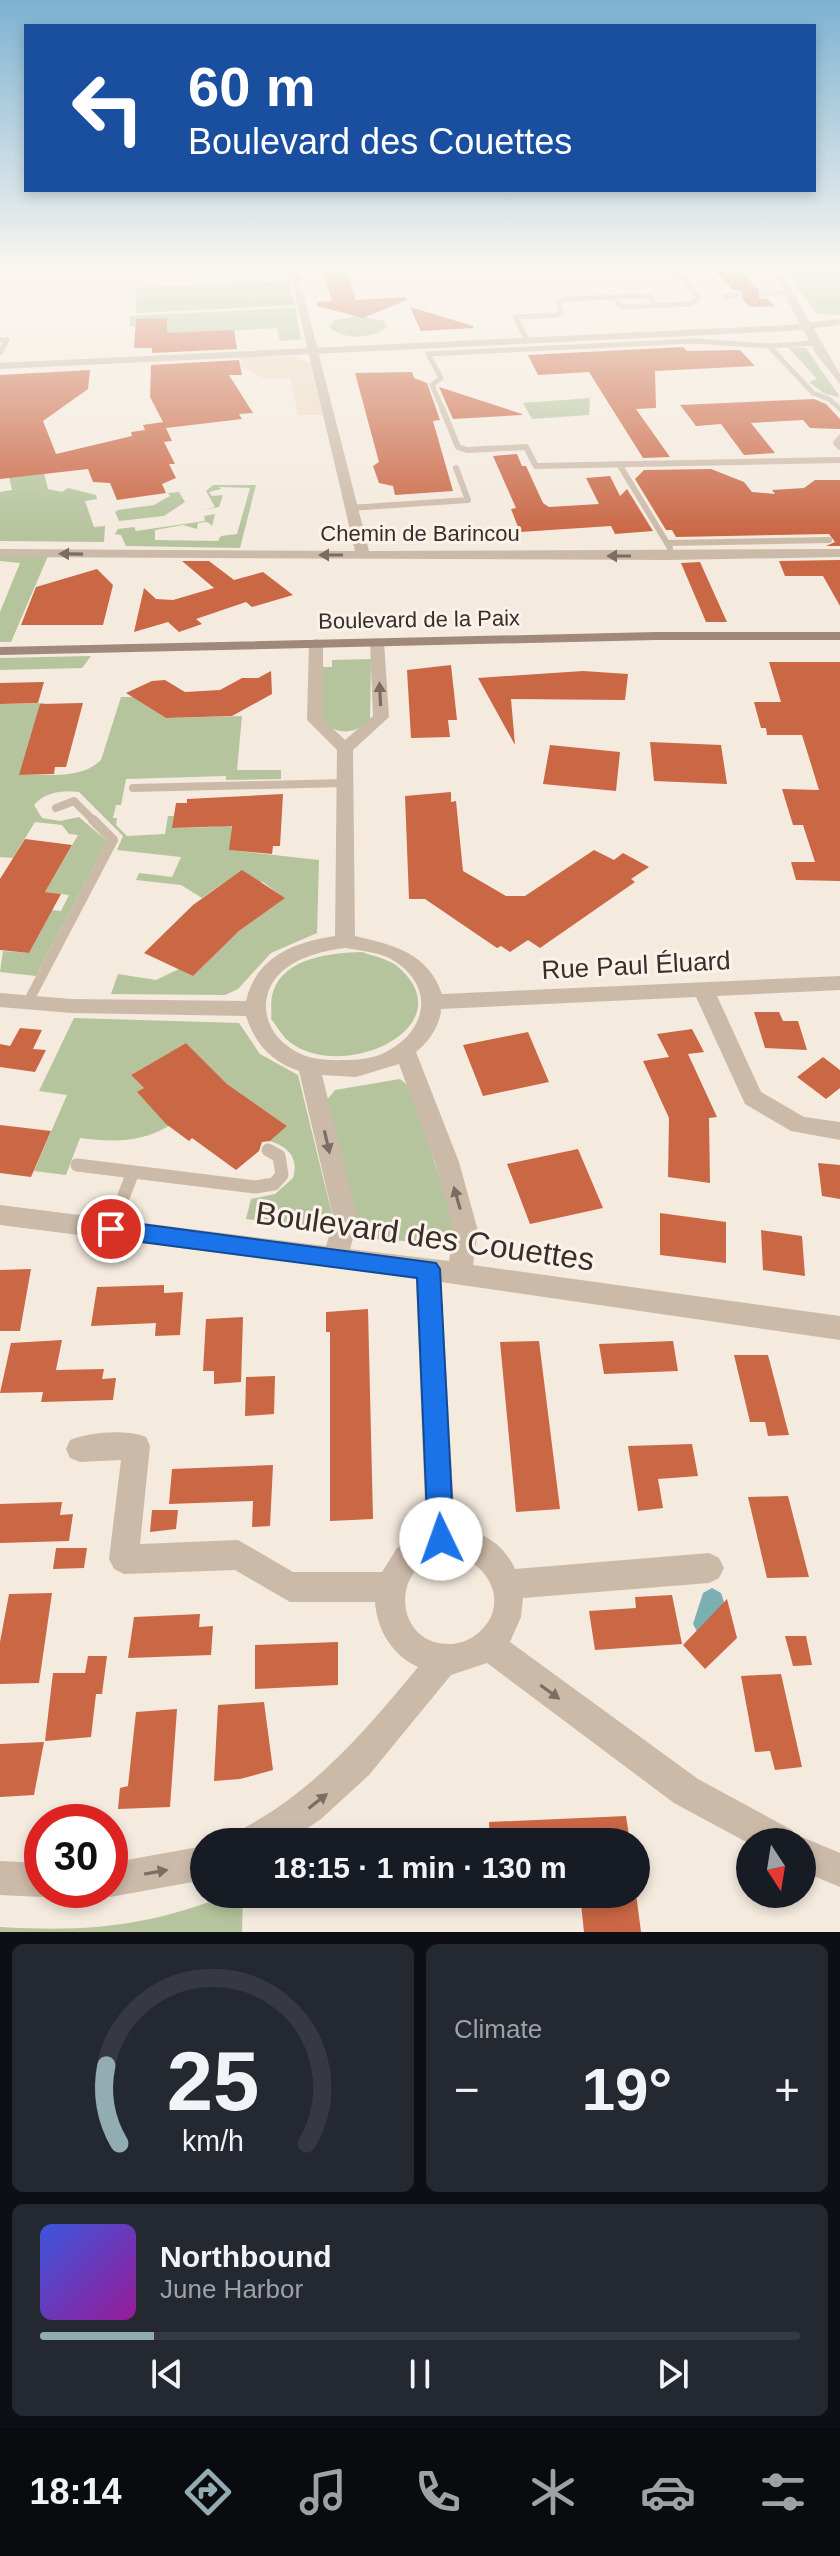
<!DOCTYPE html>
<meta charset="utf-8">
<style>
:root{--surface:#171b24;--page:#242831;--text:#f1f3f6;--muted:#9ea1a6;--line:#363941;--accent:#92adb1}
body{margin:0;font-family:Helvetica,sans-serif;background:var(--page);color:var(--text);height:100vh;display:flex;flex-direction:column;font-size:30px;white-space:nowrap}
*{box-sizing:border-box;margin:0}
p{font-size:26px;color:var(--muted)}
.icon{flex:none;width:44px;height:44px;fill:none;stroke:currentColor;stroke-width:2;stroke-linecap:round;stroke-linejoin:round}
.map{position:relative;height:1932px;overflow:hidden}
.panel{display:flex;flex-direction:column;gap:12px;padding:12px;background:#0d0f14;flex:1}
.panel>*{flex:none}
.guide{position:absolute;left:24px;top:24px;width:792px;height:168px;border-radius:0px;box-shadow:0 4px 12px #0003;background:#1a4fa0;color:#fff;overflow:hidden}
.needle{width:52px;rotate:168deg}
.controls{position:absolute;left:736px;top:1828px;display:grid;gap:16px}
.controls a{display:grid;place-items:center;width:80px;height:80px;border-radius:50%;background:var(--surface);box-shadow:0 4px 12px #0003;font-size:40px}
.speed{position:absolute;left:24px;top:1804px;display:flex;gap:16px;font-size:40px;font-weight:700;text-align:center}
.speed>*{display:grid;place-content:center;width:104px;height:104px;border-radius:50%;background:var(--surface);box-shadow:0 4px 12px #0003;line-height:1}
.speed .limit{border:12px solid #d22;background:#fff;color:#111}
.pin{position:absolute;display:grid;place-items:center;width:68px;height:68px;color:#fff;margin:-34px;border:4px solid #fff;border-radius:50%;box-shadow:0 2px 8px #0007}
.me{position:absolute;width:88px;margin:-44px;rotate:357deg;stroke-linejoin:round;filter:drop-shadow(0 0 6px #0008)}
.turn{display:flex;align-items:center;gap:28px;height:168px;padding:0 32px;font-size:36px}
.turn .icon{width:104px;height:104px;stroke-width:2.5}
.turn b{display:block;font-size:56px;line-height:68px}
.big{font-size:60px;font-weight:700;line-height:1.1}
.panel .card{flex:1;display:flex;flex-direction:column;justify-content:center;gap:12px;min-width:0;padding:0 28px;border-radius:12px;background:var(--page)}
.panel .dial{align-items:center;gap:0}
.dial svg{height:208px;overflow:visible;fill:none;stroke:var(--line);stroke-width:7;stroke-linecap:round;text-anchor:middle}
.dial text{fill:var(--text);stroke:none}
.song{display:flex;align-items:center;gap:24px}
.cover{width:96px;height:96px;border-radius:12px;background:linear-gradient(135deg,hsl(230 70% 55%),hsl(300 70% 35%))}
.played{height:8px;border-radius:4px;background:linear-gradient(90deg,var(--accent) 15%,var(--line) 15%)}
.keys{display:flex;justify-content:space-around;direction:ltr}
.heat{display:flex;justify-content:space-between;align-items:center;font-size:44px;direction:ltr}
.panel .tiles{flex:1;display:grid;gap:12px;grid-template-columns:1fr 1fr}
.card:last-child{grid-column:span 2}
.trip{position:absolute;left:190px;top:1828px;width:460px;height:80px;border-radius:40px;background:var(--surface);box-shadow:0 4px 12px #0003;font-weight:700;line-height:80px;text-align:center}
.menu{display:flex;height:128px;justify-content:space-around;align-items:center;background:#090b0e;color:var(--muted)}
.menu .icon{width:56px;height:56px}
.menu .current{color:var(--accent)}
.menu b{font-size:36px;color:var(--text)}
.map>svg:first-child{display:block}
.green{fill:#b6c49d}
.plaza{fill:#ecdbc4}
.water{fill:#7bafb2}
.building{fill:#ca6745}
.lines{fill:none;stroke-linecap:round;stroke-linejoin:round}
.service-far4{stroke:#ccbaa9;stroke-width:5}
.service-far3{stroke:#ccbaa9;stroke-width:6}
.service-far2{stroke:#ccbaa9;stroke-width:8}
.service-far1{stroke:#ccbaa9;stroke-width:10}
.service{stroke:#ccbaa9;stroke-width:13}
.minor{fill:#ccbaa9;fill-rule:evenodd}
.tertiary{fill:#ccbaa9;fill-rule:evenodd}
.secondary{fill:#a0887a;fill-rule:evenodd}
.oneway{fill:#7b6d63}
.route{fill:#1a73e8;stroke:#114b97;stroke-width:2}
.labels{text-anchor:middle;stroke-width:6;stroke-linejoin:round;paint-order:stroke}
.far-street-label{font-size:22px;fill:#392e29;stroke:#fbf3eb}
.street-label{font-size:26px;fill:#392e29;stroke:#fbf3eb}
.near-street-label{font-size:32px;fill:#392e29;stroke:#fbf3eb}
</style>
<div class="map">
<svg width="840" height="1932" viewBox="0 0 840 1932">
<rect width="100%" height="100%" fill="#f4eade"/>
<path class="green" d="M783,265H840V315L817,314Z
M289,281L295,305L136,313L137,288Z
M295,308L301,339L280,341L277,328L167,334V318L136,319L135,326H130V316Z
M360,316L384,321L387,327C373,339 341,341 329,326L335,320Z
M788,347L806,348L840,397L825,394L809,382L817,379Z
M590,398L589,415L532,419L523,403Z
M44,473L48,489L62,492L68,488L96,495L97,499L85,501L94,527L105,526L104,542L0,541V492L12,490L9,477Z
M213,485H256L240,548L126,546L121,535L115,534L118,529L134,527L136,531L205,521L204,516L215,514L212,526L208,522L198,523L197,529L183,525L155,530V540L218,541L221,536L237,534L250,488L219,487L221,489L209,492L212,496L223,495L219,507L202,510L215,507L206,491Z
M179,492L185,502L164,516L119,521L115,512L118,510L154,505L170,496L168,493Z
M0,555L48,556L11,642H0V612L20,563L0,561Z
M91,656L82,668L0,670V658Z
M371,659L370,722C353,733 340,736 323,722L321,667H332V660Z
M121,697H133L166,718L242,716L237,770H281V779L226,780V776L126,779L121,805H116L113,818H117L116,825L127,836L165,834L168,816H174L173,828L213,827L232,821L230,850L319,860L317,933L271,953L238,989L225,995L111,994L118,974L156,980L179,969L193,976L239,931L284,898L263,882H225L202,898L181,885L136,880L139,873L172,877L181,857L117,850L123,836L79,792C63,790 45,792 34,805L42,818L60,821L79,817L107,841L36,976L0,972L3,951L29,953L52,910L61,911L69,895L45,892L78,835L69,834L62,825L35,822L13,858L0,857V704L44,703L20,775C46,774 81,780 101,760Z
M362,952C373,956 388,959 397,966C467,1025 346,1083 291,1043C283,1038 277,1026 271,1019C272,1011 270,1000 273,992C284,957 332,953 362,952Z
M74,1018L239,1023L260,1054L298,1075L332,1214L305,1226L246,1219L251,1199L275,1194L293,1178C299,1157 288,1147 270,1141L287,1126L227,1084L186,1043L131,1075L144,1088L138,1093L169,1126C139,1143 113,1142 80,1138L66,1175L34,1171L67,1095L39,1091Z
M400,1079L411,1088L456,1229L445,1244L361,1238L326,1101L335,1090Z
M230,1894H243L242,1932H0V1927C88,1932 147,1927 230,1894Z"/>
<path class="plaza" d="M293,356L315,365L326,415H298L290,378L265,379L241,367V361L237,357Z"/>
<path class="water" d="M712,1588L721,1593L724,1602L701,1639L693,1624L703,1593Z"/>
<path class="building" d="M321,265H344L356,300L407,297V300L363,318L317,306V302L332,301Z
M709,265H734L759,290V298L768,299L775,306L750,307L742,299V291L733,290Z
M410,307L473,326V328L421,331Z
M167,318V333L234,330L237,349L152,353V348H134L136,319Z
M683,347L687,351L740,350L755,366L655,371L656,408L636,409L670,457L643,458L589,372L538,375L528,355Z
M239,360L242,375H229L253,413L239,414L242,419L166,428L172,441L164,442L175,464H169L176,478L162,484L166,493L117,500L110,483L93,482L88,469L0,479V375L90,370L88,389L43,421L56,454L132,436L131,432L145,430L143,425L163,422L150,397L151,365Z
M412,372L414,378L427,383L440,420L433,421L453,491L395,495L393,486L379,483L373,466L379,462L355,373Z
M439,387L522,414V415L453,419Z
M814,399L826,404L840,419V429L810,428L803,420L751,423L775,453L744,455L721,424L696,426L680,405Z
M517,454L522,466H526L543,503L549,507L599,504L586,478L610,476L620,496L627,489L653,531L615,534L611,526L520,532L511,509L516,508L493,456Z
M711,469L744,482L752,492L775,494L772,490L804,488L815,480H840V546H826L835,542L829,534L676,537L672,530H666L635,479L644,470Z
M840,560V606L823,576H785L779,561Z
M182,561H209L234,580L263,572L293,595L252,607L246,602L196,619L202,624L179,632L168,622L134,632L144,588L156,599L173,600L214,588Z
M700,562L727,622H706L681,563Z
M97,569L113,585L103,625H21L36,587Z
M769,662H840V881L796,880L791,862H815L803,825H793L782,789L819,790L802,735H767L766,728H761L754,702H781Z
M451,665L457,720H448L450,737L411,738L407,670Z
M271,671L272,694L232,716L166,718L126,693L152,681L165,680L185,692L220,690L242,678H258Z
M583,671L628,674L625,700L511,699L515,745L478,678Z
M44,682L38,703L0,704V683Z
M83,703L66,767H55L54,774L19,775L40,704Z
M650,742L721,745L727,784L654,781Z
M550,745L620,752L616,791L543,784Z
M451,792V802L456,801L463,871L506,896H525L594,850L614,860L623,853L649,867L631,879L635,882L540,948L528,940L510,952L501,946L497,948L425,899H409L405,796Z
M283,794L280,846H273L272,854L229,850L232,826L172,828L176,803H187V799Z
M25,839L72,845L45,892L61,894L29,953L0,950V879Z
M242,870L285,898L239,931L193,976L144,953L193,905Z
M754,1012H779L783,1021H798L807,1050L765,1048Z
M20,1028L42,1030L33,1049L46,1050L35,1072L0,1067V1044L10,1046Z
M692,1029L704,1052L688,1054L717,1117L709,1118L710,1183L668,1177L669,1118L643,1061L669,1057L657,1034Z
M528,1032L549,1082L483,1096L463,1045Z
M186,1043L227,1084L287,1126L270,1141L262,1142L259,1151L236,1170L192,1138L189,1141L166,1124L137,1092L144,1088L131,1075Z
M823,1057L840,1070V1088L826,1099L797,1077Z
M0,1125L51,1131L31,1177L0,1173Z
M578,1149L603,1208L530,1224L507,1164Z
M818,1163L840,1165V1199L822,1196Z
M660,1213L726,1222V1263L660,1255Z
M761,1230L802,1236L805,1276L763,1270Z
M31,1269L20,1331H0V1270Z
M164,1285V1293L183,1292L180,1335L155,1336L156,1323L91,1326L97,1287Z
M368,1309L373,1519L330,1521V1332H326V1312Z
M243,1317L241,1382L214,1384V1371H203L206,1319Z
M62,1340L56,1370L104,1369L102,1379L116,1378L113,1400L41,1402L43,1392L0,1393L11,1343Z
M539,1341L560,1509L516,1512L500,1342Z
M673,1341L678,1371L604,1374L599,1344Z
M734,1355H768L789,1435L768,1436L765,1422H750Z
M275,1376L274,1414L245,1416L246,1377Z
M692,1444L698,1476L658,1479L663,1508L638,1511L628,1446Z
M273,1465L270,1526L252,1527L253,1501L169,1504L172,1469Z
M788,1496L809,1577L767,1578L748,1497Z
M62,1502L60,1515L73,1514L69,1541L0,1543V1504Z
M152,1510H178L176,1529L150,1532Z
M56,1548H87L84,1568L53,1569Z
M52,1593L39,1683L0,1684V1642L9,1594Z
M672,1595L682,1644L595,1650L589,1611L636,1608L635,1597Z
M727,1599L737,1638L705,1669L683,1645Z
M200,1614L199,1627L213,1626L211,1655L128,1658L134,1617Z
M785,1636H806L812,1665L793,1666Z
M338,1642V1685L255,1689V1645Z
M88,1656H107L102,1694H96L91,1737L45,1741L53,1673H85Z
M781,1674L802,1767L775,1770L770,1751L755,1752L741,1676Z
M264,1702L273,1770L240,1779L214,1781L218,1705Z
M177,1709L170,1807L118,1809L120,1788L128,1786L136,1712Z
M44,1742L34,1795L0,1797V1744Z
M626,1816L630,1842H490L489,1822Z
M580,1894H636L641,1932H584Z"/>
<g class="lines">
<path class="service-far4" d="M763,294L789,292
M725,296L738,295
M614,297L649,296L657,305
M0,340H7L0,353
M528,341L515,317L557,315L561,313L558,301L565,299L614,297L622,307L691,304L699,297L674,270L689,265
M769,346L814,343
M443,410L432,385L441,378L428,354L695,341L769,346L813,393L829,399L840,409"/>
<path class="service-far3" d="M442,408L458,447L467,450L526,447L536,466L840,460
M840,438L836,443L840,447
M619,464L670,548
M350,508L468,500L456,468
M668,543L829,540"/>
<path class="service-far2" d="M133,788L345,783
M56,808L74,801L95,822"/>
<path class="service-far1" d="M28,1002L113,840L93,820"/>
<path class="service" d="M77,1165L255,1187L274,1184L282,1175L279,1156L268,1150
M111,1229L133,1172"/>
<path class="minor" d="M288,265H296L369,551L840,549V557L671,560L0,557V549L355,551Z
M769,265H777L840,374V384L816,354Z
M377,638L384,642L389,717L353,750L355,936C394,945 428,953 442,994L840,976V990L717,996L761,1092L804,1117L840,1122V1140L791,1131L745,1104L696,997L441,1009C441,1024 428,1043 416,1052L459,1162L478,1231L473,1265L840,1316V1340L441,1282L455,1527C482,1531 504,1544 515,1569L709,1553L719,1558L724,1568L719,1578L709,1583L523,1598L521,1617L510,1642L698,1779L792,1830L796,1839L802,1837L840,1853V1887L802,1871V1842L750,1844L674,1803L487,1663L451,1675L369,1775L321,1819L287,1842H235L240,1830C315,1791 365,1731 418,1667C392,1655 377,1630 375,1602H290L235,1570L124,1574L114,1569L109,1559L121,1460L80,1462L70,1458L66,1449L70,1440C90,1432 126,1429 146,1437L150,1446L140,1544L238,1540L293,1572H382L397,1548L426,1531L416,1278L0,1225V1205L326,1246L334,1221L299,1071C272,1062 255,1044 246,1016L71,1013L0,1007V993L71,999L246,1001C256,957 294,942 335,936L337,750L307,720L309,643L316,639L323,643V719L345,740L373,716L370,642ZM345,948C358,950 375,952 387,957C435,981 431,1030 384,1053C367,1061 348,1060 330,1060C313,1059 299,1056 285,1044C274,1035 267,1023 266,1008C266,966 311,952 345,948ZM399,1064L435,1162L454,1231L449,1261L350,1249L358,1221L322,1075L356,1077ZM449,1555C480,1557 507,1592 488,1622C480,1634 467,1643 452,1644C392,1647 388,1559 449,1555Z
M204,1846V1880L110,1897L98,1892L110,1890V1863Z
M0,1861L42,1863V1890L54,1892L42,1897L0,1895Z"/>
<path class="tertiary" d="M840,319V325L790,331L0,369V363L790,325Z"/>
<path class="secondary" d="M656,632H840V640H656L0,655V647Z"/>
</g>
<defs><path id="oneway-solid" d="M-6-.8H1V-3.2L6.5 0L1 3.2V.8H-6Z" transform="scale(2)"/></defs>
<g class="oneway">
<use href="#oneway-solid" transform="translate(71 554) rotate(-179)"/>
<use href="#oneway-solid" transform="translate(331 555) rotate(-180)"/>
<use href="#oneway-solid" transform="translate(619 556) rotate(-180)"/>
<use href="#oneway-solid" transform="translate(380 694) rotate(-93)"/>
<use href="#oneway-solid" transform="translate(327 1142) rotate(77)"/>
<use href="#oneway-solid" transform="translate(457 1198) rotate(-106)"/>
<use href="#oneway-solid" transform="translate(550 1692) rotate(36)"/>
<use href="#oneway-solid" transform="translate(318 1801) rotate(-38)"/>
<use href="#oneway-solid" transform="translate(156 1872) rotate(-10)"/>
</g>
<linearGradient id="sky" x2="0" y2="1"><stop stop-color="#7cb2d2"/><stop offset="0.5" stop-color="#faf6f0"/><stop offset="1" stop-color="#faf6f0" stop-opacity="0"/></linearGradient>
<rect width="840" height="535" fill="url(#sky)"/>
<path class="route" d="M111,1220L436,1263L440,1269L454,1539L450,1549L441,1552L431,1549L428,1539L417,1278L111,1238L104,1236L100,1229L104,1222Z"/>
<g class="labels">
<g class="far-street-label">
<text x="420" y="541">Chemin de Barincou</text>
<text transform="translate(419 619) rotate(-1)" y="8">Boulevard de la Paix</text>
</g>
<g class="street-label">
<text transform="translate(636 965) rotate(-3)" y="9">Rue Paul Éluard</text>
</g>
<g class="near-street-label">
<text transform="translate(425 1236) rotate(8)" y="11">Boulevard des Couettes</text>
</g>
</g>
</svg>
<div class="controls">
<a><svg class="needle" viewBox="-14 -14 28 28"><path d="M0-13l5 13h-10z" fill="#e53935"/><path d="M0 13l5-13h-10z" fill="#9ea1a6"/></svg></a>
</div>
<div class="speed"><div class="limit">30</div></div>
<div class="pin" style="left:111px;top:1229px;background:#d93025"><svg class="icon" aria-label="arrive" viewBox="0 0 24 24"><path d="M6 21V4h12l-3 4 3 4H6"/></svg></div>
<svg class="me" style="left:441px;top:1539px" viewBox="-20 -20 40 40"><circle r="19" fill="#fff"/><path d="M0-13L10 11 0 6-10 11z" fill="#1a73e8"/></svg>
<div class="trip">18:15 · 1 min · 130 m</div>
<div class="guide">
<div class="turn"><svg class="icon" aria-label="left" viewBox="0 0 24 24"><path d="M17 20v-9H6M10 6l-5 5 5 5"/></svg><div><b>60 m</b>Boulevard des Couettes</div></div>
</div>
</div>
<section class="panel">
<div class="tiles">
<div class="card dial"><svg viewBox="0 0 100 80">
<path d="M14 69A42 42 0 1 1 86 69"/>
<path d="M14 69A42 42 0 0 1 9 39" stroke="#92adb1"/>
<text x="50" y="56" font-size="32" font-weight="700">25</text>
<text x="50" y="72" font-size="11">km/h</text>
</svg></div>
<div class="card"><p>Climate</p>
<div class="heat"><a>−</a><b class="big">19°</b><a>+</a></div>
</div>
<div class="card">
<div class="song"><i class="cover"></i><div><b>Northbound</b><p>June Harbor</p></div></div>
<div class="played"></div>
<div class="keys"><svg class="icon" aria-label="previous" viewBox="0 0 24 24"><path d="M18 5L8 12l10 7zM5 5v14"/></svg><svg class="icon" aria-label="pause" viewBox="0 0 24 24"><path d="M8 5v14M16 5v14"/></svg><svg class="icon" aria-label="next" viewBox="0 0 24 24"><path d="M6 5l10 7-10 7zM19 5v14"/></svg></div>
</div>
</div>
</section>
<nav class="menu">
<b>18:14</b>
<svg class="icon current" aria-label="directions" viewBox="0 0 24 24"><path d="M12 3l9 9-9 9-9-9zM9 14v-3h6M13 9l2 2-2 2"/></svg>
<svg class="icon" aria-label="music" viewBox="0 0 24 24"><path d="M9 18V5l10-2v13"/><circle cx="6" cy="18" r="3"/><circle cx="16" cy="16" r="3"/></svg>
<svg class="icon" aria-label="phone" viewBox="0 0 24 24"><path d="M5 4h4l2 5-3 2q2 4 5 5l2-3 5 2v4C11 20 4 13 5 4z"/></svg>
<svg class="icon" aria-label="climate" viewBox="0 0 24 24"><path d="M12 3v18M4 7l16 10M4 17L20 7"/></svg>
<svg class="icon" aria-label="car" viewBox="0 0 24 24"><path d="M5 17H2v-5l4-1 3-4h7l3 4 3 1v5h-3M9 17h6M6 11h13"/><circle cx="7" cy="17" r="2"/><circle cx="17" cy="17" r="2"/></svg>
<svg class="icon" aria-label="filters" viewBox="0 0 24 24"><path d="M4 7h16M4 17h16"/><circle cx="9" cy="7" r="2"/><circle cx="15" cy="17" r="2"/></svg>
</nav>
